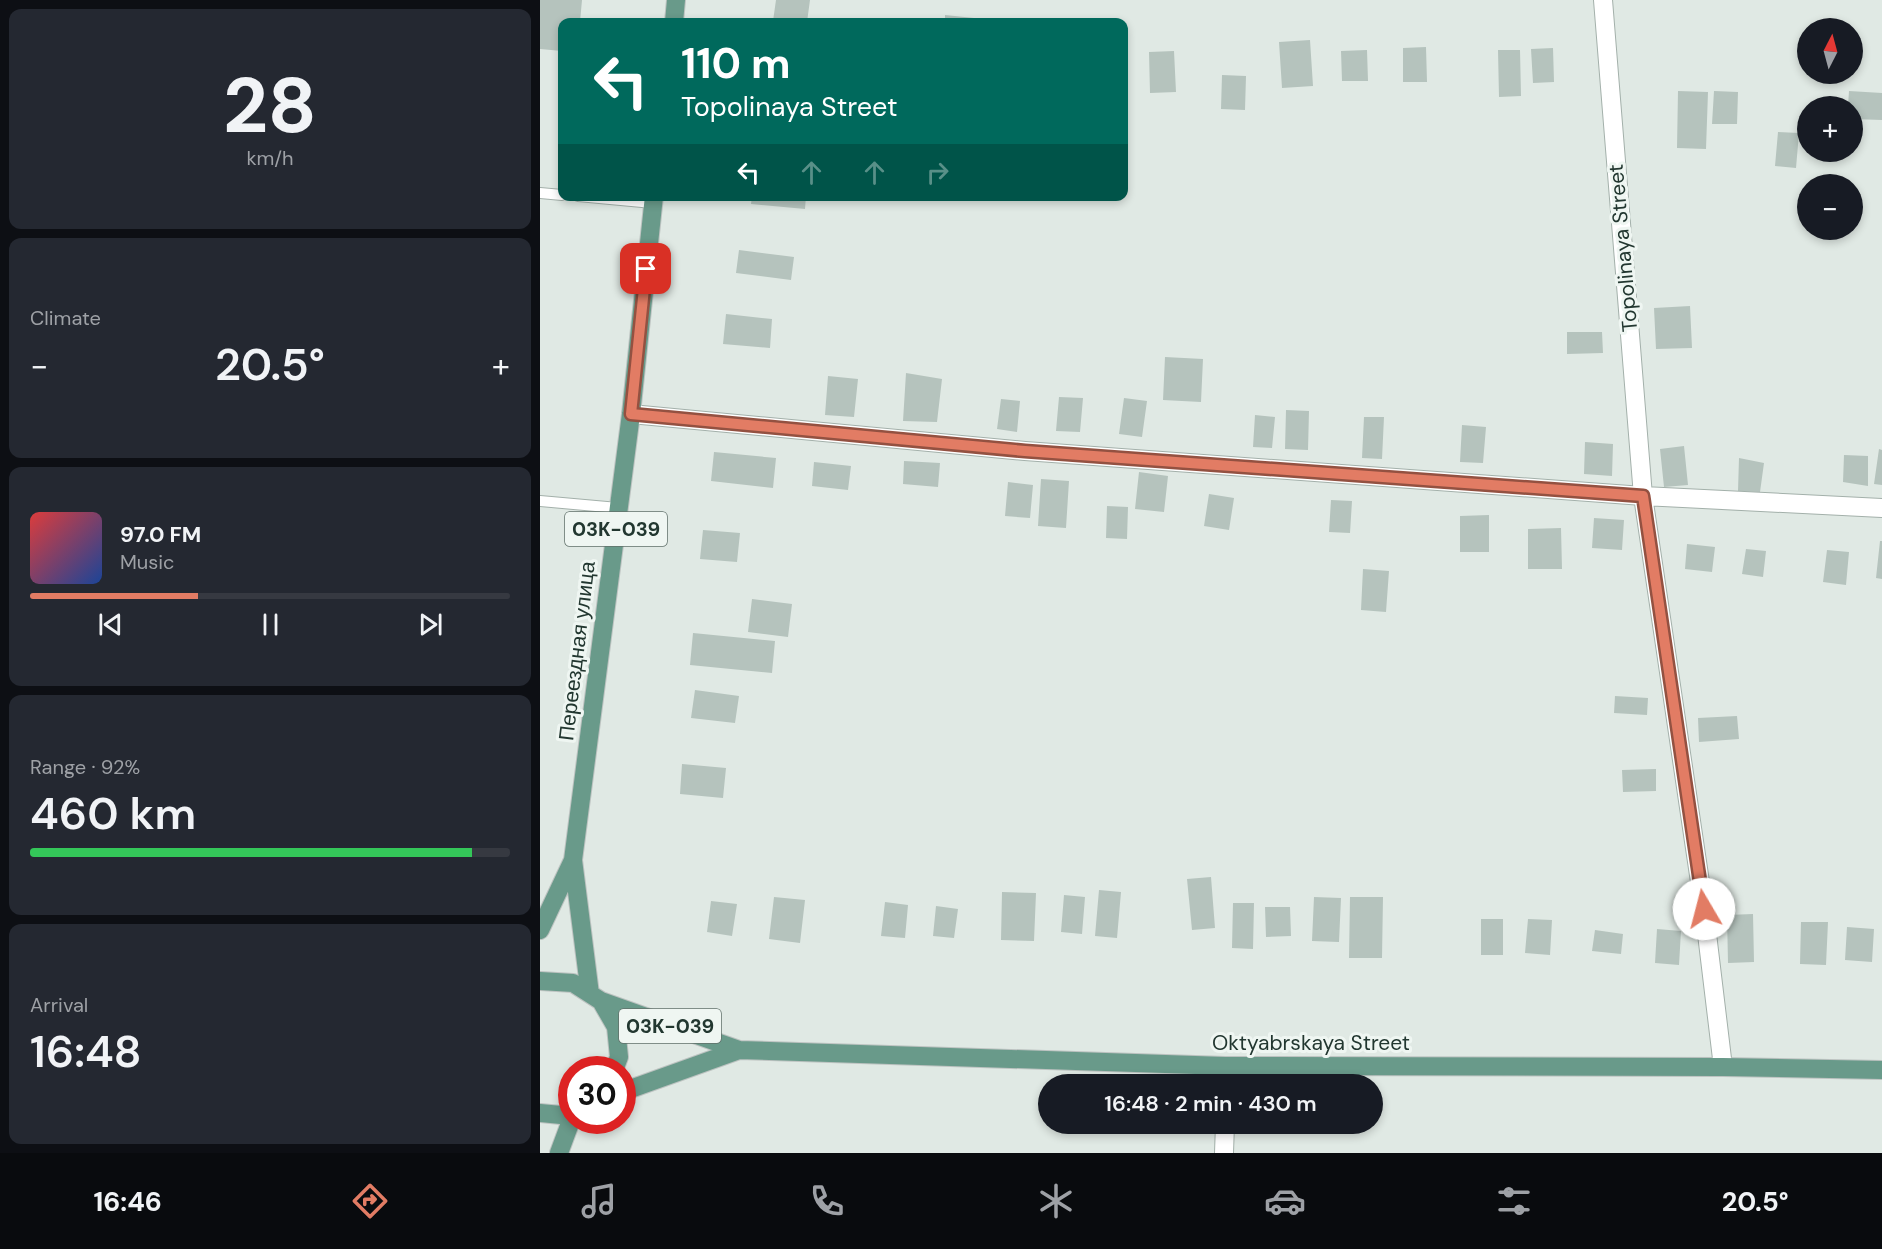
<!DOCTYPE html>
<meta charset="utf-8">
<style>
:root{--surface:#171b24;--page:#242831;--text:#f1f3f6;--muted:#9ea1a6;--line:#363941;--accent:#e27c64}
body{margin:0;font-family:"DM Sans",sans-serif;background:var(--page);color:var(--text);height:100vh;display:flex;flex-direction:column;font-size:22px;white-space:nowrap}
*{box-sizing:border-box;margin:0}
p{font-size:20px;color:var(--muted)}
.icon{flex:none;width:33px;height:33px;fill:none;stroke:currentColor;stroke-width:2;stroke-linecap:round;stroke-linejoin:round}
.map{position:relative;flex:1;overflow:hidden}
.sheet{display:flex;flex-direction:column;gap:9px;padding:9px;background:#0d0f14;width:540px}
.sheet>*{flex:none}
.top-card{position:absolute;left:18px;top:18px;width:570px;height:183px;border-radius:12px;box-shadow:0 3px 9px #0003;background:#00695c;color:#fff;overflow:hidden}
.needle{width:39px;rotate:6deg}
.tools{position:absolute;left:1257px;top:18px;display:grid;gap:12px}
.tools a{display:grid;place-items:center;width:66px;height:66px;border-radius:50%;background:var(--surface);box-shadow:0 3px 9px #0003;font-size:30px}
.speed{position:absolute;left:18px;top:1056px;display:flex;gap:12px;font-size:30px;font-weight:700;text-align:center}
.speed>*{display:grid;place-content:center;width:78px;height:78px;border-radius:50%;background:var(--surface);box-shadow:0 3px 9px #0003;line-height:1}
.speed .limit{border:9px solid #d22;background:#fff;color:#111}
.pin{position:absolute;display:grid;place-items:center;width:51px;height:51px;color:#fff;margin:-26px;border-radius:12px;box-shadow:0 3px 9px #0006}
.me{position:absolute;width:66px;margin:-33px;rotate:352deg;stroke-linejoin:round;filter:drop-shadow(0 0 4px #0008)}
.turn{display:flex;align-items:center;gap:21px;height:126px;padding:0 24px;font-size:27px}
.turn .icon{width:78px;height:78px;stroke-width:2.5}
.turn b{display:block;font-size:42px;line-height:51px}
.lanes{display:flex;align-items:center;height:57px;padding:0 24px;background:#0003;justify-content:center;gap:30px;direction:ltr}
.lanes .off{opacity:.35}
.big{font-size:45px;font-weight:600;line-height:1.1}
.sheet .tile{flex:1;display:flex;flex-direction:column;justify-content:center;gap:9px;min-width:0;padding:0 21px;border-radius:12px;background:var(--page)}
.sheet .dial{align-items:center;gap:0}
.dial b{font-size:78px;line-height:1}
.song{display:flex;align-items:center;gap:18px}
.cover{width:72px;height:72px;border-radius:9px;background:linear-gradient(135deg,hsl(0 70% 55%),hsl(220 70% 35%))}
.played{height:6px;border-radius:3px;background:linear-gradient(90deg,var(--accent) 35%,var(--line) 35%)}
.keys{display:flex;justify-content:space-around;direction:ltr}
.heat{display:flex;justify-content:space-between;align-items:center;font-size:33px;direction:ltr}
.charge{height:9px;border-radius:4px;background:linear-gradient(90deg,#34c759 92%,var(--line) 0)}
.trip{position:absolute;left:498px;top:1074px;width:345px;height:60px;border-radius:30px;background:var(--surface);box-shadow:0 3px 9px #0003;font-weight:600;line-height:60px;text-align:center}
.tabs{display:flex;height:96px;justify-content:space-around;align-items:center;background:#090b0e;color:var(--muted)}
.tabs .icon{width:42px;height:42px}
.tabs .active{color:var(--accent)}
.tabs b{font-size:27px;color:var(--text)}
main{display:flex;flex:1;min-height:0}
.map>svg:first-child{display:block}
.building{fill:#b5c3bd}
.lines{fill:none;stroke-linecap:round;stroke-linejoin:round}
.lane-casing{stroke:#a3b0aa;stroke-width:12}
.street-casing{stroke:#a3b0aa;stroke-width:20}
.primary-casing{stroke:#bdc3c1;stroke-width:20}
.lane{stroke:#fff;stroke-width:10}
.street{stroke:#fff;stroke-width:18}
.primary{stroke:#699a8a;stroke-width:18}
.route-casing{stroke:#935141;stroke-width:15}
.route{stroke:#e27c64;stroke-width:10}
.labels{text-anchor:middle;stroke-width:6;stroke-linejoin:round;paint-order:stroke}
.shield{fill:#eff6f2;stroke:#60706a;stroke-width:1.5}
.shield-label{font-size:20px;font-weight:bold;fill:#223730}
.street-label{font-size:21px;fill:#223730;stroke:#eff6f2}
</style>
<main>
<section class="sheet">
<div class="tile dial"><b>28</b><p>km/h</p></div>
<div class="tile"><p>Climate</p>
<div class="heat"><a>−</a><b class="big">20.5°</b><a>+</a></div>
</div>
<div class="tile">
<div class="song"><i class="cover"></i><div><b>97.0 FM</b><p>Music</p></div></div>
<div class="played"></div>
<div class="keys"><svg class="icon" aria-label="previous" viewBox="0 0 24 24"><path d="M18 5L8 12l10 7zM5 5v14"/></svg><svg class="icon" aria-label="pause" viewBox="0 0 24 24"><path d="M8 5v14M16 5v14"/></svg><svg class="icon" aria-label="next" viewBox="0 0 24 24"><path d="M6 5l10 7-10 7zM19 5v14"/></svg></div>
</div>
<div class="tile"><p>Range · 92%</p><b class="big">460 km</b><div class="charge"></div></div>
<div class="tile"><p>Arrival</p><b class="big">16:48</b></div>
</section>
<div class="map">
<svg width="1342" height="1153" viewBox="0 0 1342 1153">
<rect width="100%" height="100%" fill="#e0e9e4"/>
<path class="building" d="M0,0H42L40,22H22V51L0,49Z
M236,0H270L267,22L233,21Z
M405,15L434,18L433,22H405Z
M770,40L773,86L742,88L739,42Z
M886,47L887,82H863V48Z
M1013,48L1014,82L993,83L991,49Z
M827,50L828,81H802L801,51Z
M958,50H980L981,96L959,97Z
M634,51L636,92L610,93L609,52Z
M682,75L706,76L705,110L681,109Z
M1138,91L1168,92L1166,149L1137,148Z
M1174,91L1198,92L1197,124H1172Z
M1309,91L1342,93V120L1312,119V106H1308Z
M1238,132L1259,133L1256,168L1235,166Z
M212,196H266L265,209L211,204Z
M199,250L254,257L251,280L196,273Z
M1150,306L1152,348L1116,349L1114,308Z
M186,314L232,319L230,348L183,344Z
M1027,332H1062L1063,353L1027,354Z
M625,357L663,359L661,402L623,400Z
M366,373L402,379L397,422L363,421Z
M288,376L318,379L314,417L285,415Z
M519,397L543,398L540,432L516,431Z
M584,398L607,401L602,437L579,434Z
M461,399L480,401L477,432L457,429Z
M746,410L769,411L768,450L745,449Z
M715,415L735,417L732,448L713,447Z
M824,417H844L842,459L822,458Z
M922,425L946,427L943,463L920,462Z
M1045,442L1073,444L1072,476L1044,474Z
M1144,446L1148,485L1124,487L1120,449Z
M1339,449L1342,450V485L1334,484Z
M174,452L236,458L233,488L171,481Z
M1304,455L1328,456V486L1303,482Z
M1199,458L1224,463L1220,492L1198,491Z
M364,461L400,463L398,487L363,484Z
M274,462L311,466L308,490L272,486Z
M599,472L628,476L624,512L595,509Z
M501,479L529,481L526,528L498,526Z
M468,482L493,485L490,518L465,516Z
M669,494L694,498L689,530L664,526Z
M791,500L812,501L810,533L789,532Z
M567,506L588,507L587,539L566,538Z
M949,515V552H920V516Z
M1054,518L1084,520L1082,550L1052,548Z
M1021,528L1022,569H988V529Z
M163,530L200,533L197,562L160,559Z
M1340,541H1342V579L1336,578Z
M1147,544L1175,547L1172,572L1145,569Z
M1206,549L1226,551L1223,577L1202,574Z
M1287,550L1309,552L1306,585L1283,582Z
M823,569L849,571L846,612L821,610Z
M212,599L252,604L248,637L208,632Z
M153,633L235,641L232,673L150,665Z
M155,690L199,696L195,723L151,718Z
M1075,696L1108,698L1107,715L1074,713Z
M1197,716L1199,739L1159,742L1158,718Z
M142,764L186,768L183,798L140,794Z
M1116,769V791L1083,792L1082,770Z
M671,877L675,928L652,930L647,879Z
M559,890L581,892L577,938L555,936Z
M462,892L496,893L494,941L461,940Z
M524,895L545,897L542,934L521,932Z
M234,897L265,900L260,943L229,939Z
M774,897L801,898L799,942L772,941Z
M810,897H843L842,958H809Z
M171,901L197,904L192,936L167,932Z
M345,902L368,905L365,938L341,936Z
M693,903H714L713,949L692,948Z
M396,906L418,909L414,938L393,936Z
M725,907H750L751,936L726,937Z
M1213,914L1214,962L1188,963L1187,915Z
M941,919H963V955H941Z
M988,919L1012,920L1010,955L985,953Z
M1261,922H1288L1286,965L1260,964Z
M1307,927L1334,929L1332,962L1305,960Z
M1117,929L1141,931L1139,965L1115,963Z
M1055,930L1083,934L1081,954L1052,951Z"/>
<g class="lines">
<g class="lane-casing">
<path id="lane" d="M0,193L22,195
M38,196L113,203
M0,501L78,508"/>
</g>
<g class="street-casing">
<path id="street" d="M1063,0L1103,496L1164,909L1183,1067
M91,414L485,451L1103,496L1342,508
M685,1084V1066
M684,1153L685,1124"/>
</g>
<g class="primary-casing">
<path id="primary" d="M134,22L136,0
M0,930L33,860
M0,981L33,983L61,1001L76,1027L79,1057L74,1070
M50,994L33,860L91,414L114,196
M61,1001L199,1050L685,1066L1183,1067L1342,1070
M82,1092L199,1050
M0,1113L21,1115L32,1111
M19,1153L32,1118"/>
</g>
<use href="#lane" class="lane"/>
<use href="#street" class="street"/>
<use href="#primary" class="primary"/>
</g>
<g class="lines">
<g class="route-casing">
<path id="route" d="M106,269L91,414L485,451L1103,496L1164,909"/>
</g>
<use href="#route" class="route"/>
</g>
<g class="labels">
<g class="shield">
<rect x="25" y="512" width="102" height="34" rx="4.5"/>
<rect x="79" y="1009" width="102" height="34" rx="4.5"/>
</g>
<g class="shield-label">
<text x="76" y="536">03К-039</text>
<text x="130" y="1033">03К-039</text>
</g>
<g class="street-label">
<text transform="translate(1083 248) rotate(-95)" y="7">Topolinaya Street</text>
<text transform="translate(37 651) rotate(-83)" y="7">Переездная улица</text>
<text x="771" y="1050">Oktyabrskaya Street</text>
</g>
</g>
</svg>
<div class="tools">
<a><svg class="needle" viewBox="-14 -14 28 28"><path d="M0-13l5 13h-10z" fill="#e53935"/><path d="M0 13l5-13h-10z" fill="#9ea1a6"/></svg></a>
<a>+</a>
<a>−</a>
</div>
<div class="speed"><div class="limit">30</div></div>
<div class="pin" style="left:106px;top:269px;background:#d93025"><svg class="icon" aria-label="arrive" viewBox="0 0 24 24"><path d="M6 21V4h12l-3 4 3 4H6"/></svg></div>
<svg class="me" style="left:1164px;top:909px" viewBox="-20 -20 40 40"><circle r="19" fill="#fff"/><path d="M0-13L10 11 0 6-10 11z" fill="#e27c64"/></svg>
<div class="trip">16:48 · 2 min · 430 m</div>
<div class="top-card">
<div class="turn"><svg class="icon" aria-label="left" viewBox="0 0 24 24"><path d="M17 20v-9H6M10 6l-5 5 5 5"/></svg><div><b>110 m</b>Topolinaya Street</div></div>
<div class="lanes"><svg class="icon" aria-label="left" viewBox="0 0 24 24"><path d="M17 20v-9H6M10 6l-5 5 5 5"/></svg><svg class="icon off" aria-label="ahead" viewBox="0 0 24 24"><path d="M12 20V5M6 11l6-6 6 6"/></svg><svg class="icon off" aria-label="ahead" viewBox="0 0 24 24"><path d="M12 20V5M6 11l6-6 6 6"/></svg><svg class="icon off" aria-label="right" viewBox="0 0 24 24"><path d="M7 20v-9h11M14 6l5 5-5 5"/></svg></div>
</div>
</div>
</main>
<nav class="tabs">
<b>16:46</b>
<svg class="icon active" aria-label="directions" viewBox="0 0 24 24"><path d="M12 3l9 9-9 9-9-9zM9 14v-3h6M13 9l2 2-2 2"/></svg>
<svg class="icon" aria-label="music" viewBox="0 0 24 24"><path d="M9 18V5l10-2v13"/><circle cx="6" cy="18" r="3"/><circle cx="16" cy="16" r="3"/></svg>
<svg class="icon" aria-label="phone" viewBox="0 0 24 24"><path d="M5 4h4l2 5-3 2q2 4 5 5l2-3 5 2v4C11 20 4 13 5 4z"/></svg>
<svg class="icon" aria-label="climate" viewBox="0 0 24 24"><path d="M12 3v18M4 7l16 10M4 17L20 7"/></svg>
<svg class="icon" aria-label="car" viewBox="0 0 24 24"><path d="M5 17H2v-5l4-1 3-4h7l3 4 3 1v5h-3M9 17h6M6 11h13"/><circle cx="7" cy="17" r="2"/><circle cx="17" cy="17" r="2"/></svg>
<svg class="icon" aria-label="filters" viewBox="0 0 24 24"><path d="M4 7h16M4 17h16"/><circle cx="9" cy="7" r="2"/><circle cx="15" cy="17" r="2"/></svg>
<b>20.5°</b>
</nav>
